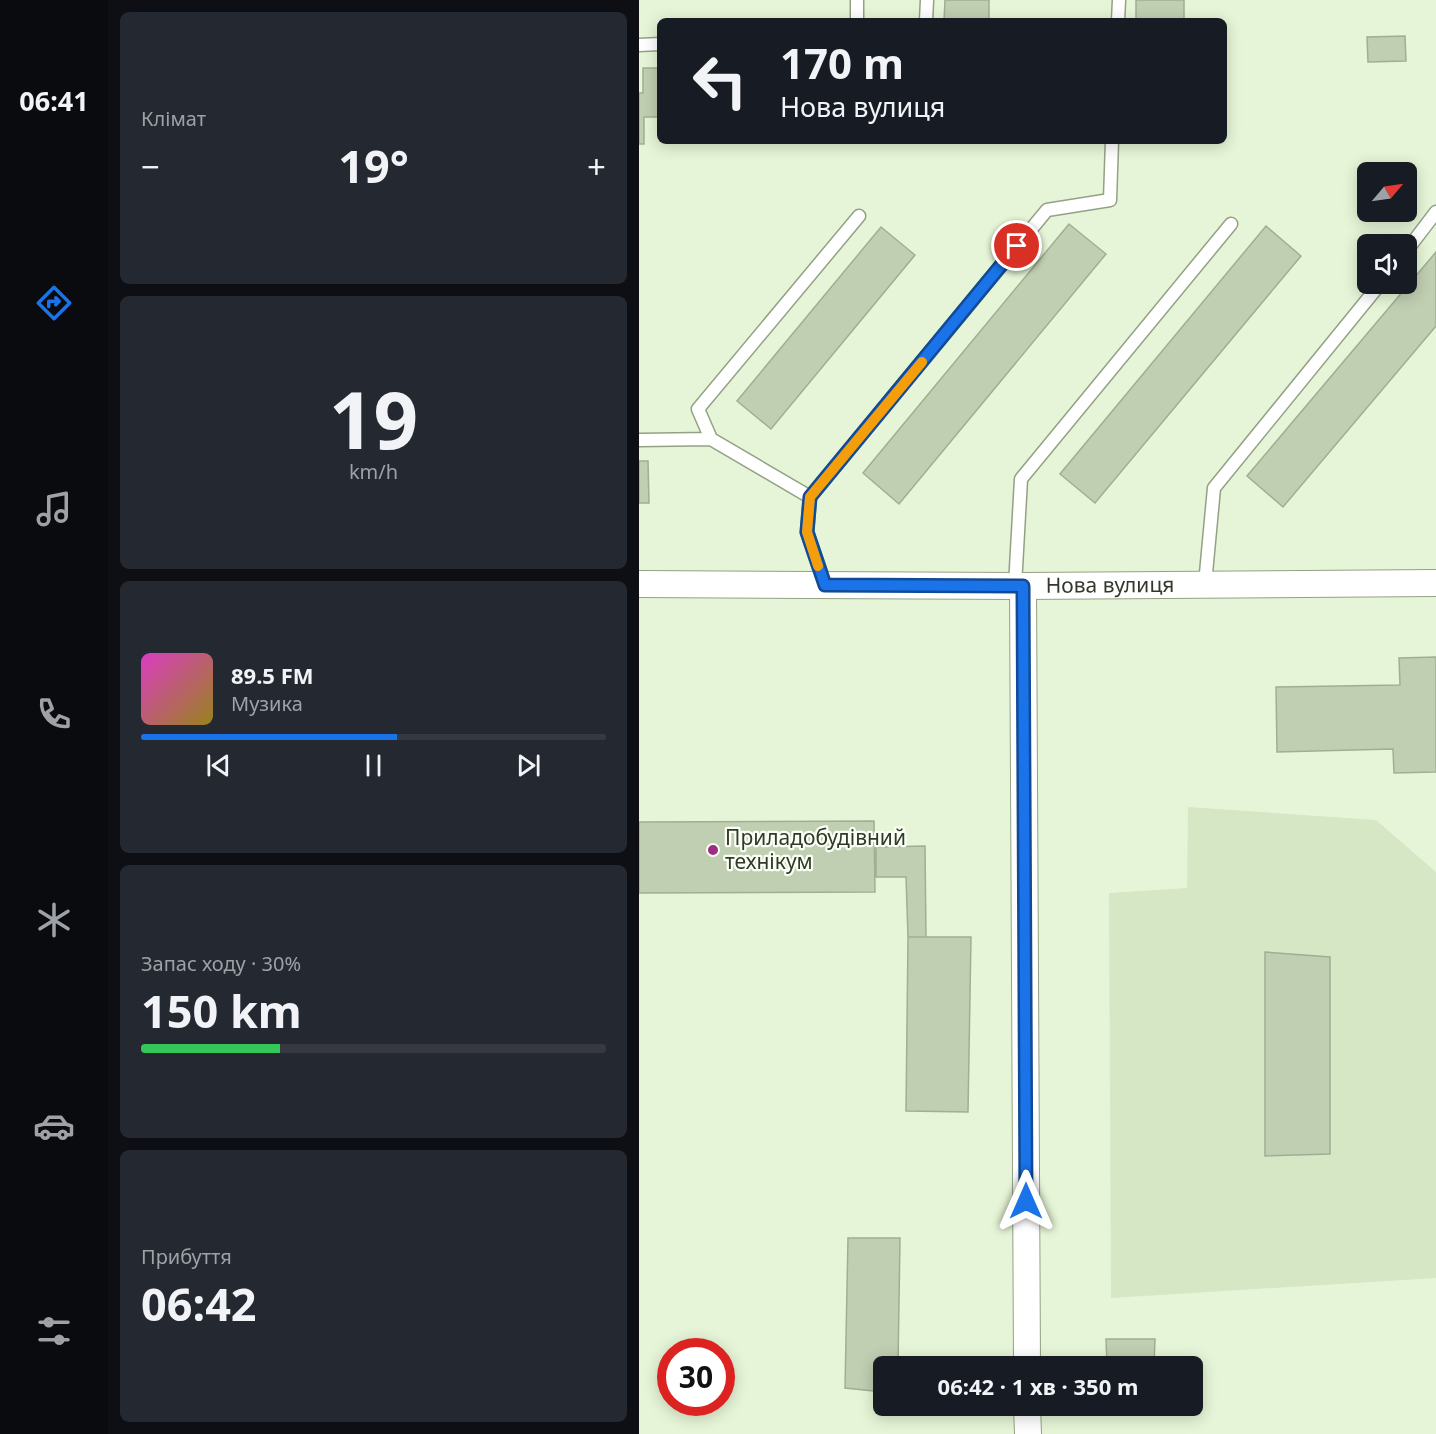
<!DOCTYPE html>
<html lang="uk">
<meta charset="utf-8">
<style>
:root{--surface:#171b24;--page:#242831;--text:#f1f3f6;--muted:#9ea1a6;--line:#363941;--accent:#1a73e8}
body{margin:0;font-family:"Noto Sans",sans-serif;background:var(--page);color:var(--text);height:100vh;display:flex;flex-direction:column;font-size:22px;white-space:nowrap}
*{box-sizing:border-box;margin:0}
p{font-size:20px;color:var(--muted)}
.icon{flex:none;width:33px;height:33px;fill:none;stroke:currentColor;stroke-width:2;stroke-linecap:round;stroke-linejoin:round}
.map{position:relative;flex:1;overflow:hidden}
.details{display:flex;flex-direction:column;gap:12px;padding:12px;background:#0d0f14;width:531px}
.details>*{flex:none}
.hud{position:absolute;left:18px;top:18px;width:570px;height:126px;border-radius:9px;box-shadow:0 3px 15px #0003;background:#171b24;color:var(--text);overflow:hidden}
.needle{width:39px;rotate:61deg}
.buttons{position:absolute;left:718px;top:162px;display:grid;gap:12px}
.buttons a{display:grid;place-items:center;width:60px;height:60px;border-radius:9px;background:var(--surface);box-shadow:0 3px 15px #0003;font-size:30px}
.speed{position:absolute;left:18px;top:1338px;display:flex;gap:12px;font-size:30px;font-weight:700;text-align:center}
.speed>*{display:grid;place-content:center;width:78px;height:78px;border-radius:50%;background:var(--surface);box-shadow:0 3px 15px #0003;line-height:1}
.speed .limit{border:9px solid #d22;background:#fff;color:#111}
.pin{position:absolute;display:grid;place-items:center;width:51px;height:51px;color:#fff;margin:-26px;border:3px solid #fff;border-radius:50%;box-shadow:0 2px 6px #0007}
.me{position:absolute;width:66px;margin:-33px;rotate:0deg;stroke-linejoin:round;filter:drop-shadow(0 0 4px #0008)}
.turn{display:flex;align-items:center;gap:21px;height:126px;padding:0 24px;font-size:27px}
.turn .icon{width:78px;height:78px;stroke-width:2.5}
.turn b{display:block;font-size:42px;line-height:51px}
.big{font-size:45px;font-weight:700;line-height:1.1}
.details .tile{flex:1;display:flex;flex-direction:column;justify-content:center;gap:9px;min-width:0;padding:0 21px;border-radius:9px;background:var(--page)}
.details .dial{align-items:center;gap:0}
.dial b{font-size:78px;line-height:1}
.song{display:flex;align-items:center;gap:18px}
.cover{width:72px;height:72px;border-radius:9px;background:linear-gradient(135deg,hsl(310 70% 55%),hsl(50 70% 35%))}
.played{height:6px;border-radius:3px;background:linear-gradient(90deg,var(--accent) 55%,var(--line) 55%)}
.keys{display:flex;justify-content:space-around;direction:ltr}
.heat{display:flex;justify-content:space-between;align-items:center;font-size:33px;direction:ltr}
.charge{height:9px;border-radius:4px;background:linear-gradient(90deg,#34c759 30%,var(--line) 0)}
.trip{position:absolute;left:234px;top:1356px;width:330px;height:60px;border-radius:9px;background:var(--surface);box-shadow:0 3px 15px #0003;font-weight:700;line-height:60px;text-align:center}
main{display:flex;flex:1;min-height:0}
.tabs{display:flex;flex-direction:column;width:108px;justify-content:space-around;align-items:center;background:#090b0e;color:var(--muted)}
.tabs .icon{width:42px;height:42px}
.tabs .selected{color:var(--accent)}
.tabs b{font-size:27px;color:var(--text)}
.map>svg:first-child{display:block}
.built{fill:#d5e7c4}
.building{fill:#c0ceb1;stroke:#a0ae92;stroke-width:1.5}
.lines{fill:none;stroke-linecap:round;stroke-linejoin:round}
.service-casing{stroke:#93a185;stroke-width:15}
.minor-casing{stroke:#93a185;stroke-width:28}
.service{stroke:#fff;stroke-width:12}
.minor{stroke:#fff;stroke-width:26}
.route-casing{stroke:#114b97;stroke-width:15}
.route{stroke:#1a73e8;stroke-width:10}
.slow{stroke:#f59e0b;stroke-width:10}
.poi-dot{fill:#a02b85;stroke:#f9fff3;stroke-width:2}
.labels{text-anchor:middle;stroke-width:4.5;stroke-linejoin:round;paint-order:stroke}
.street-label{font-size:21px;fill:#32382c;stroke:#f9fff3}
.poi-label{font-size:21px;fill:#32382c;stroke:#f9fff3;text-anchor:start}
</style>
<main>
<nav class="tabs">
<b>06:41</b>
<svg class="icon selected" aria-label="directions" viewBox="0 0 24 24"><path d="M12 3l9 9-9 9-9-9zM9 14v-3h6M13 9l2 2-2 2"/></svg>
<svg class="icon" aria-label="music" viewBox="0 0 24 24"><path d="M9 18V5l10-2v13"/><circle cx="6" cy="18" r="3"/><circle cx="16" cy="16" r="3"/></svg>
<svg class="icon" aria-label="phone" viewBox="0 0 24 24"><path d="M5 4h4l2 5-3 2q2 4 5 5l2-3 5 2v4C11 20 4 13 5 4z"/></svg>
<svg class="icon" aria-label="climate" viewBox="0 0 24 24"><path d="M12 3v18M4 7l16 10M4 17L20 7"/></svg>
<svg class="icon" aria-label="car" viewBox="0 0 24 24"><path d="M5 17H2v-5l4-1 3-4h7l3 4 3 1v5h-3M9 17h6M6 11h13"/><circle cx="7" cy="17" r="2"/><circle cx="17" cy="17" r="2"/></svg>
<svg class="icon" aria-label="filters" viewBox="0 0 24 24"><path d="M4 7h16M4 17h16"/><circle cx="9" cy="7" r="2"/><circle cx="15" cy="17" r="2"/></svg>
</nav>
<section class="details">
<div class="tile"><p>Клімат</p>
<div class="heat"><a>−</a><b class="big">19°</b><a>+</a></div>
</div>
<div class="tile dial"><b>19</b><p>km/h</p></div>
<div class="tile">
<div class="song"><i class="cover"></i><div><b>89.5 FM</b><p>Музика</p></div></div>
<div class="played"></div>
<div class="keys"><svg class="icon" aria-label="previous" viewBox="0 0 24 24"><path d="M18 5L8 12l10 7zM5 5v14"/></svg><svg class="icon" aria-label="pause" viewBox="0 0 24 24"><path d="M8 5v14M16 5v14"/></svg><svg class="icon" aria-label="next" viewBox="0 0 24 24"><path d="M6 5l10 7-10 7zM19 5v14"/></svg></div>
</div>
<div class="tile"><p>Запас ходу · 30%</p><b class="big">150 km</b><div class="charge"></div></div>
<div class="tile"><p>Прибуття</p><b class="big">06:42</b></div>
</section>
<div class="map">
<svg width="797" height="1434" viewBox="0 0 797 1434">
<rect width="100%" height="100%" fill="#e6f5d7"/>
<path class="built" d="M549,807L737,820L797,872V1278L472,1298L470,893L548,888Z"/>
<path class="building" d="M306,0H350V21H305Z
M497,0H545V21H497Z
M766,36L767,61L729,62L728,37Z
M4,68H21V117H5V144H0V93H4Z
M430,224L467,254L260,504L224,473Z
M627,226L662,256L456,503L421,474Z
M242,227L276,255L132,429L98,401Z
M797,252V326L644,507L608,476Z
M0,461H9L10,503H0Z
M797,657V772L755,773L754,749L638,752L637,687L761,685L760,658Z
M235,821L236,892L0,893V822Z
M286,846L287,937H269L267,877H237V847Z
M269,937H332L329,1112L267,1111Z
M626,952L691,957V1154L626,1156Z
M209,1238H261L259,1366H244V1392L206,1388Z
M467,1339H516L515,1366H468Z
M469,1406H514V1413L469,1412Z"/>
<g class="lines">
<g class="service-casing">
<path id="service" d="M218,0V21
M287,21L288,0
M479,21L480,0
M0,45L21,44
M768,250L797,212
M0,440L72,439
M171,497L408,210L471,200L473,141
M566,584L575,488L741,284
M186,585L168,532L171,497L72,439L59,409L220,216
M376,586L382,479L592,224"/>
</g>
<g class="minor-casing">
<g id="minor">
<path id="s1" d="M0,584L384,586L797,583"/>
<path d="M384,586L388,1366"/>
<path d="M388,1406L389,1434"/>
</g>
</g>
<use href="#service" class="service"/>
<use href="#minor" class="minor"/>
</g>
<g class="lines">
<g class="route-casing">
<path id="route" d="M378,246L171,497L168,532L186,585L384,586L387,1201"/>
</g>
<use href="#route" class="route"/>
<path class="slow" d="M179,566L168,532L171,497L283,362"/>
</g>
<circle class="poi-dot" cx="74" cy="850" r="6"/>
<g class="labels">
<g class="street-label">
<text dy="7" stroke="none"><textPath href="#s1" startOffset="471">Нова вулиця</textPath></text>
</g>
<g class="poi-label">
<text x="86" y="845">Приладобудівний<tspan x="86" dy="24">технікум</tspan></text>
</g>
</g>
</svg>
<div class="buttons">
<a><svg class="needle" viewBox="-14 -14 28 28"><path d="M0-13l5 13h-10z" fill="#e53935"/><path d="M0 13l5-13h-10z" fill="#9ea1a6"/></svg></a>
<a><svg class="icon" aria-label="sound" viewBox="0 0 24 24"><path d="M4 9h4l5-4v14l-5-4H4zM17 9q2 3 0 6"/></svg></a>
</div>
<div class="speed"><div class="limit">30</div></div>
<div class="pin" style="left:378px;top:246px;background:#d93025"><svg class="icon" aria-label="arrive" viewBox="0 0 24 24"><path d="M6 21V4h12l-3 4 3 4H6"/></svg></div>
<svg class="me" style="left:387px;top:1201px" viewBox="-20 -20 40 40"><path d="M0-17L14 15 0 8-14 15z" fill="#1a73e8" stroke="#fff" stroke-width="4"/></svg>
<div class="trip">06:42 · 1 хв · 350 m</div>
<div class="hud">
<div class="turn"><svg class="icon" aria-label="left" viewBox="0 0 24 24"><path d="M17 20v-9H6M10 6l-5 5 5 5"/></svg><div><b>170 m</b>Нова вулиця</div></div>
</div>
</div>
</main>
